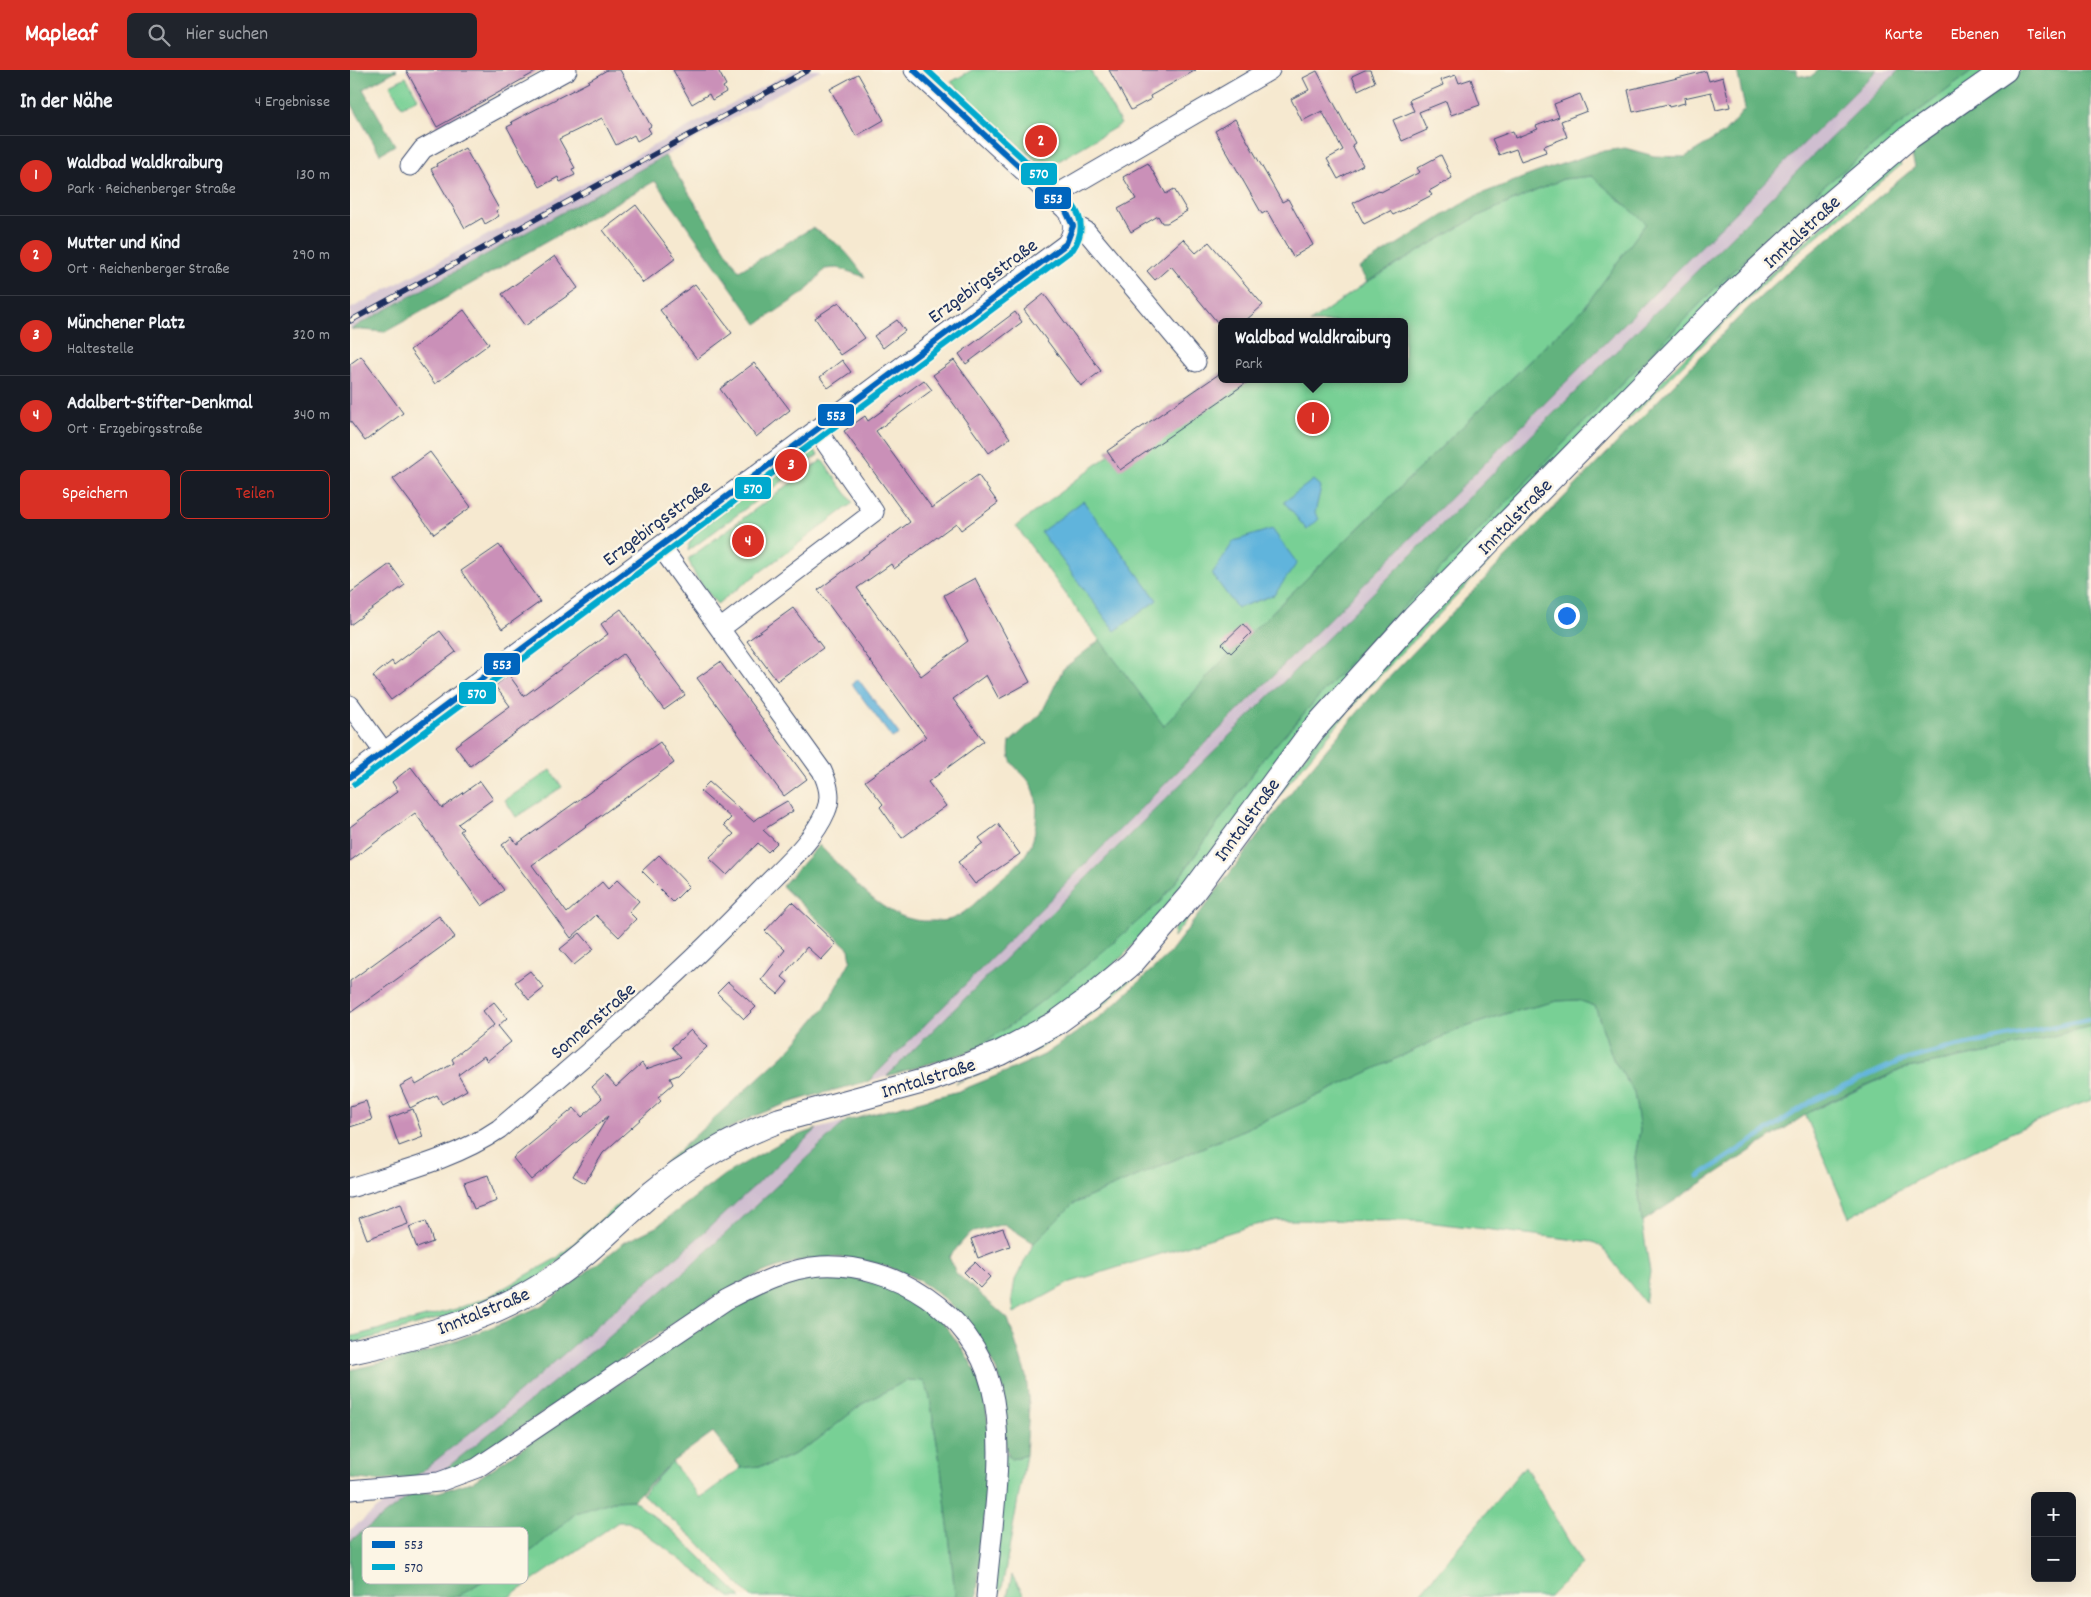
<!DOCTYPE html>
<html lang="de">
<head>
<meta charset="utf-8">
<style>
  :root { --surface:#171b24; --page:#20242c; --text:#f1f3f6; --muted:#9ea1a6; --line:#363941; --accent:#d93025 }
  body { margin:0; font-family:Dekko,sans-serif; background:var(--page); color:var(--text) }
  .controls { position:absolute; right:15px; bottom:15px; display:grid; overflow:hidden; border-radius:8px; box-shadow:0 5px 20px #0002 }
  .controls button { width:45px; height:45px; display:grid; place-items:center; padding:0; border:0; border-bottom:1px solid var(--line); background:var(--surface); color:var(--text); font:25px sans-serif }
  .you { position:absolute; left:1216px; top:545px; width:18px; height:18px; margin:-12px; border:4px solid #fff; border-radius:50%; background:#1a73e8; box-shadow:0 0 0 8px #1a73e833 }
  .badge { display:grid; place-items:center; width:32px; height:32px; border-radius:50%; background:var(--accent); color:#fff; font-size:16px; font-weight:700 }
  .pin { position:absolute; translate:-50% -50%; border:2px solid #fff; box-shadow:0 1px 5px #0006 }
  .popup { position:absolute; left:868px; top:248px; width:190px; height:65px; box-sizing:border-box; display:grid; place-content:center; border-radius:8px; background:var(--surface); filter:drop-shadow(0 1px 4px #0005); font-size:16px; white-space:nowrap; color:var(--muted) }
  .popup b { font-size:19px; color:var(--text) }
  .popup::after { content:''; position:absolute; left:50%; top:100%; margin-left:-10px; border:10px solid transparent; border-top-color:var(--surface) }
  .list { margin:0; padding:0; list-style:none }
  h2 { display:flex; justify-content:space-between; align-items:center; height:65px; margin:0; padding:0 20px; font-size:21px }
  h2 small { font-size:16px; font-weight:400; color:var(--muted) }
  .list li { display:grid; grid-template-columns:32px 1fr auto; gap:15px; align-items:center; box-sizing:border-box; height:80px; padding:0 20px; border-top:1px solid var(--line) }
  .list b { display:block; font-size:19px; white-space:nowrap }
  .list p { margin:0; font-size:16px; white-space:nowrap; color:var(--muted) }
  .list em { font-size:16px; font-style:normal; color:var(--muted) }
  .actions { display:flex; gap:10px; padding:15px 20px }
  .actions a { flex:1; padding:11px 0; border:1px solid var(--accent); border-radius:8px; text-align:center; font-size:18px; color:var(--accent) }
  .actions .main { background:var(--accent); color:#fff }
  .icon { flex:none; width:28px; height:28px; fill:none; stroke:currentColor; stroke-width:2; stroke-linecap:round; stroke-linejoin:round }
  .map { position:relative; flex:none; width:1741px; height:1527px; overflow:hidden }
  header { display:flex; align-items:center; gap:30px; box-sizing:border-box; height:70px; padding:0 25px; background:var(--accent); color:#fff }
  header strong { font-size:24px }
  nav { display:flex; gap:28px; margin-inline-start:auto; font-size:18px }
  .search { width:350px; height:45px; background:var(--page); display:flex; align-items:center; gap:12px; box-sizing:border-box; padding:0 18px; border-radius:8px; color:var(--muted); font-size:19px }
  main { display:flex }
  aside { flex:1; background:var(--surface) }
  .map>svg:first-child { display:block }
  .industrial { fill:#cfbed0 }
  .green { fill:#78d095; stroke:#4a807a }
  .forest { fill:#62b27e; stroke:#3e706e }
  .water { fill:#60b4dc; stroke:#3e729d }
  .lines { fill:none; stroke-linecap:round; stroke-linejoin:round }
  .stream { stroke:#60b4dc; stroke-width:5 }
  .building { fill:#ca90b8 }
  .minor-casing { stroke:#3c4b6f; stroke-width:21 }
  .major-casing { stroke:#3c4b6f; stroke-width:26 }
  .minor { stroke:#fff; stroke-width:19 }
  .major { stroke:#fff; stroke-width:24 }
  .rail-casing { stroke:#1b2f5e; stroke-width:5.5 }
  .rail { stroke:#fcf5e5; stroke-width:4; stroke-dasharray:11; stroke-linecap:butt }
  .bus-1-casing { stroke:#fcf5e5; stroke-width:10 }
  .bus-2-casing { stroke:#fcf5e5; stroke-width:10 }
  .bus-1 { stroke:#0065bd; stroke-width:6 }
  .bus-2 { stroke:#00a9ce; stroke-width:6 }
  .labels { text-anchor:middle; stroke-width:5; stroke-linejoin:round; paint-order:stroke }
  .street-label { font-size:20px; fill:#1b2f5e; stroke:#fcf5e5 }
  .key { fill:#fcf5e5; stroke:#b8babc; stroke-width:1 }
  .key-label { font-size:14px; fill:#1b2f5e }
  .line-badge { stroke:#fcf5e5; stroke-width:2 }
  .badge-label { font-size:14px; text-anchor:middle; font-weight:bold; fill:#fff }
</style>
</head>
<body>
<header>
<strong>Mapleaf</strong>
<div class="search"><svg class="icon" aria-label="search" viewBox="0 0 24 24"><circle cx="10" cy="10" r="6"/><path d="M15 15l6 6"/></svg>Hier suchen</div>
<nav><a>Karte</a><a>Ebenen</a><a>Teilen</a></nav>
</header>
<main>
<aside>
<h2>In der Nähe<small>4 Ergebnisse</small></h2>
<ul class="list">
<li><span class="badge">1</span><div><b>Waldbad Waldkraiburg</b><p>Park · Reichenberger Straße</p></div><em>130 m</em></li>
<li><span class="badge">2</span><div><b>Mutter und Kind</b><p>Ort · Reichenberger Straße</p></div><em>290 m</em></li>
<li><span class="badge">3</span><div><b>Münchener Platz</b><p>Haltestelle</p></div><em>320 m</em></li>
<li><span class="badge">4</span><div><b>Adalbert-Stifter-Denkmal</b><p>Ort · Erzgebirgsstraße</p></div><em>340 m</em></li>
</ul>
<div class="actions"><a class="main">Speichern</a><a>Teilen</a></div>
</aside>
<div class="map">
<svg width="1741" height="1527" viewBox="0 0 1741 1527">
  <rect width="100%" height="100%" fill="#fcf5e5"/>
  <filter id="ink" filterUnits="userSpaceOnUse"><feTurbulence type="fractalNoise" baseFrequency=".02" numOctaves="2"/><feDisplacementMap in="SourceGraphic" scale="10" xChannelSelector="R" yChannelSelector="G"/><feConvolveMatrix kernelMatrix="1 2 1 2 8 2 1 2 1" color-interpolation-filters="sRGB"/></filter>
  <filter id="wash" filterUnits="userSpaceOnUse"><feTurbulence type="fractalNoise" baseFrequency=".0096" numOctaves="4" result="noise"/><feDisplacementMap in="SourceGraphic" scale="20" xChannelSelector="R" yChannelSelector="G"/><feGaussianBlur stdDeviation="1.12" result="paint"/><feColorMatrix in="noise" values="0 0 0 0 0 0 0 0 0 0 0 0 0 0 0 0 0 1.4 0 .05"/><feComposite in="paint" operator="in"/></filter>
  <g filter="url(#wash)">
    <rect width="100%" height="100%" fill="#f6e9d0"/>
    <path class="industrial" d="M444 0H471L0 259V239Z
      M1527 0H1549L537 1006 519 1011Z
      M496 1051 343 1194 251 1274 89 1404 65 1407 152 1337 331 1183 467 1059Z
      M62 1424 0 1471V1460L45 1425Z"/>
    <path class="green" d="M622 0H740L771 54 695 99 601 12Z
      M1624 0H1639L1375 220 772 887 733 921 678 957 619 982 664 953 809 833 829 808 913 689 999 593 1372 211 1468 121 1535 66Z
      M56 7 68 28 52 37 40 15Z
      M1547 88 1551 95 1435 193 1390 237 1200 429 1019 617 942 709 823 868 824 859 939 706 1016 614 1387 234Z
      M1242 106 1297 153 1234 238 869 594 813 657 666 456 759 385 757 381 872 302V309H1054V252H960L1017 212 1128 146 1213 109Z
      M462 377 468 385 338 481 339 474 347 461Z
      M472 390 503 433 367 534 346 507 338 489Z
      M201 700 212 717 166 747 155 730Z
      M788 903 750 938 689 979 606 1013 653 991Z
      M1229 930 1245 936 1263 989 1284 1022 1290 1060 1285 1087 1292 1152 1300 1202 1295 1233 1251 1176 1243 1172 1068 1151 927 1150 897 1157 721 1212 664 1243 662 1228 665 1210 684 1173 723 1134 918 1049 1107 960 1158 943 1207 931Z
      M1741 956V1030C1656 1060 1578 1104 1499 1147L1455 1044 1553 999 1645 981Z
      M345 1078 304 1109 189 1208 126 1238 0 1274V1267L106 1239 138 1227 207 1188 301 1106Z
      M557 1310 573 1311C582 1324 581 1340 584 1355 594 1412 600 1469 605 1527H401L346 1470 292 1424 322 1392 350 1428 391 1398 418 1395 443 1385 467 1370 512 1334Z
      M655 1382 661 1389 676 1385 652 1518 648 1526 643 1527Z
      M1175 1396 1232 1494 1199 1527H1067Z
      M283 1430 326 1464 391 1527H380L287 1457 278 1452H268L159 1527H107L184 1479 226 1443 263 1431Z
      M662 1505 675 1527H657Z"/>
    <path class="forest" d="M0 0H47L13 19 45 75 30 84 0 31Z
      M1387 0H1446L1448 5 1460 7 1469 0H1527L519 1011C486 1020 453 1027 422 1039 379 1055 340 1081 301 1106L439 980 475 937 501 890 499 879 432 816 469 775C501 806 533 854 582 851 590 851 600 851 608 846 621 839 634 824 645 814 667 795 683 785 686 753 687 740 688 724 680 713 668 695 656 698 660 672L691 644 713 599 750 570 814 656 869 594 1234 238 1296 153 1242 106 1213 109 1128 146 1017 212 1009 198 1123 127 1188 102 1248 82 1275 78 1304 86 1335 87 1374 63 1395 39Z
      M1549 0H1624L1535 66 1468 121 1372 211 999 593 913 689 829 808 809 833 737 895 664 953 619 982 537 1006Z
      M1671 0H1741V956L1645 981 1552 999 1466 1038 1292 1152 1285 1087 1290 1060 1284 1022 1263 989 1245 936 1228 930 1207 931 1158 943 1107 960 918 1049 723 1134 684 1173 654 1154 620 1163 599 1187 606 1203 658 1249 676 1305 679 1336 676 1385 661 1389C649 1374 658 1337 652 1316 643 1285 621 1257 599 1234 580 1214 557 1203 531 1195 432 1164 349 1238 272 1289 220 1325 167 1360 115 1395L89 1404 251 1274 343 1194 496 1051 609 1021 658 1001 694 985 755 943 818 885 948 713 1025 622 1395 241 1441 199 1565 97 1560 79Z
      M315 86 389 201 462 158C490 173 497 182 515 207L488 198 475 199 455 222 407 254 305 111 35 262 1 259Z
      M467 1059 331 1183 152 1337 65 1407 27 1411 0 1408V1300L71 1284 155 1252 195 1234 275 1172 306 1157 374 1105 435 1070Z
      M486 1206C532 1211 576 1227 603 1266 614 1281 625 1297 631 1315 649 1373 631 1466 627 1527H605C600 1469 594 1412 584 1355 581 1340 582 1324 573 1311L557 1310 512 1334 467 1370 443 1385 418 1395 391 1398 363 1362 322 1392 283 1430 263 1431 226 1443 184 1479 107 1527H0V1471L62 1424 89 1422 124 1411 379 1239C417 1220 442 1208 486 1206Z"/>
    <path class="water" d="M963 410 971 417 965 443 969 449 957 460 934 432Z
      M733 431 807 530 765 561 691 462Z
      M922 459 947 493 924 525 887 538 862 504 884 471Z
      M508 609 549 664 542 668 502 614Z"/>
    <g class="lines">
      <path class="stream" d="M1349 1106 1462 1031 1548 992 1596 979 1741 949"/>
    </g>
    <g id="blocks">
      <path class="building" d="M56 0H189L87 57Z
        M257 0H270L301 56 298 58 301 63 287 71 284 65 266 75 252 48 209 69 225 98 222 99 225 105 210 112 208 107 190 117 157 57 163 54 161 52 239 12 238 11Z
        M323 0H368L376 15 373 17 376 22 362 30 359 24 342 34Z
        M759 0H846L800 26 801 29 781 40Z
        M1015 0H1020L1025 12 1008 20 1002 6Z
        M967 1 1005 73 1002 75 1013 95 988 109 977 89 993 80 972 41 952 51 941 29 959 20 953 8Z
        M1356 1 1359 11 1373 7 1380 37 1366 40 1361 22 1334 28 1335 33 1319 37 1318 34 1283 42 1278 20Z
        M508 4 534 50 506 66 480 19Z
        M1106 5 1109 13 1121 9 1130 35 1101 45 1096 31 1069 42 1077 60 1052 71 1043 50 1064 41 1059 30 1093 15 1091 10Z
        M1230 24 1237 41 1211 51 1217 67 1194 76 1196 82 1171 91 1166 79 1149 85 1142 69 1163 61 1165 68 1188 59 1186 56 1209 47 1204 34Z
        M885 49 932 132 938 129 963 175 943 187 917 141 912 144 865 61Z
        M115 78 149 139 146 141 149 146 135 154 132 148 115 158 81 99 87 96 86 94Z
        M1091 85 1102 108 1079 121 1082 125 1043 145 1040 141 1014 154 1003 133 1029 120 1031 122 1070 102 1067 98Z
        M798 93 816 124 824 119 837 141 817 153H812L808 146 781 162 768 139 786 129 773 107Z
        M286 135 326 188 293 213 253 160Z
        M833 169 846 183 859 172 913 235 894 252H867L821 196 805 210 797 201Z
        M205 186 228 218 175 256 152 224Z
        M345 214 382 263 347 289 310 240Z
        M694 224 751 301 731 316 674 240Z
        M489 232 515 268 490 285 465 248Z
        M114 240 139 274 85 314 60 280Z
        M665 242 672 252 616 294 609 284Z
        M547 250 555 261 533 278 524 266Z
        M11 286 53 343 15 371 0 351V294Z
        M492 290 501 302 478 318 470 307Z
        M604 290 660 368 639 383 583 305Z
        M404 293 440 340 406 367 370 319Z
        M872 302V309H902L770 400 757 381Z
        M574 310 582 320 526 361 582 438 628 405 648 433 611 460 606 453 544 499 541 494 507 518 571 606 618 571 594 525 625 508 680 612 649 629 636 605 603 629 634 671 578 712 596 736 552 768 530 737 533 734 515 711 576 667 468 520 560 452 494 361 515 346 518 351Z
        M80 382 121 437 84 464 43 409Z
        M149 475 190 532 152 559 111 501Z
        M40 494 55 515 0 555V523Z
        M443 538 473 578 427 611 397 571Z
        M271 539 335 625 314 640 273 584 120 696 105 676 160 636 145 616 159 605 174 626 258 564 251 554Z
        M893 554 901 563 881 583 872 574Z
        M90 561 106 582 41 630 23 606 42 591 44 595Z
        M370 592 457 709 434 726 347 608Z
        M310 672 324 693 182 795 217 843 252 812 258 819 267 810 289 831 279 842 286 849 269 867 246 845 221 868 152 775 162 767 167 774Z
        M61 697 92 738 130 711 143 729 108 754 113 759 110 761 154 820 132 836 65 743 0 791V757L48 721 42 712Z
        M359 712 403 751 437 731 443 741 413 760 427 773 418 782 408 773 377 805 359 788 384 764 374 755 381 748 350 721Z
        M648 754 670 784 625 814 608 792 633 773 629 768Z
        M309 785 339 816 323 832 292 801Z
        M442 832 486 874 471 890 457 877 432 907 438 912 428 924 411 910 435 880 415 861Z
        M89 846 105 867 0 943V911Z
        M230 863 244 879 224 895 210 879Z
        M180 901 194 918 179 930 165 912Z
        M378 912 406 937 394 949 367 923Z
        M144 932 157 948 148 956 161 972 137 991 134 986 108 1005 117 1020 92 1034 87 1025 60 1038 50 1016 63 1009 66 1015 104 993 102 989 144 955 133 941Z
        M341 960 357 977 328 1005 320 1008 323 1014 308 1027 311 1031 253 1083 235 1113 223 1106 258 1046 181 1110 163 1088 224 1038 232 1047 252 1028 242 1017 255 1005 266 1017 292 993 296 999 331 987 322 977Z
        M16 1031 22 1050 0 1057V1036Z
        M63 1039 73 1067 49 1076 39 1048Z
        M138 1105 147 1131 124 1139 114 1113Z
        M51 1133 58 1154 17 1169 9 1148Z
        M76 1151 83 1172 67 1178 59 1157Z
        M653 1158 660 1176 628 1188 621 1169Z
        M625 1192 640 1207 630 1218 614 1202Z"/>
    </g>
  </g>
  <g filter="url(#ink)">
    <use href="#blocks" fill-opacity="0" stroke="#3c4b6f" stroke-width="1"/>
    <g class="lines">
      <defs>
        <path id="minor" d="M60 96 73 79 217 0
          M702 127 920 0
          M723 154 736 161 846 292
          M370 559 524 442 466 359
          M0 635 34 682
          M0 707 716 174C725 162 725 150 715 139L564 0
          M0 1118C50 1102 105 1089 149 1059 238 983 328 908 409 822 432 798 463 772 476 741 482 727 478 714 472 701L311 477
          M0 1420 89 1412 127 1398 376 1230C405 1215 437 1198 471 1196 544 1192 623 1243 641 1316 657 1380 641 1461 636 1527"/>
        <path id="major" d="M0 1282C66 1268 138 1251 195 1213 235 1188 267 1153 302 1123 340 1092 384 1068 430 1050L581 1009 650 983 706 953 739 929 781 894 843 822 963 660 1064 548 1381 225 1456 155 1558 68 1655 0"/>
      </defs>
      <use href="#minor" class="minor-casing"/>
      <use href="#major" class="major-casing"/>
      <use href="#minor" class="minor"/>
      <use href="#major" class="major"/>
      <defs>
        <path id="rail" d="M0 251 458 0"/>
      </defs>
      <use href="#rail" class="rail-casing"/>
      <use href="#rail" class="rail"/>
      <defs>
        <path id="bus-1" d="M0 707 716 174 723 156 715 139 564 0"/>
        <path id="bus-2" d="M5 714 723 179C733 164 734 149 722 134L577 0"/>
      </defs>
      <use href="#bus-1" class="bus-1-casing"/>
      <use href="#bus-2" class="bus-2-casing"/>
      <use href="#bus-1" class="bus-1"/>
      <use href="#bus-2" class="bus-2"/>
    </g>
  </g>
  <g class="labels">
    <g class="street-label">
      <text transform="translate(1451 161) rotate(-43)" y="7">Inntalstraße</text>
      <text transform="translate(632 210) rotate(-36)" y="7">Erzgebirgsstraße</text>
      <text transform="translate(1164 446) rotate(-46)" y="7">Inntalstraße</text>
      <text transform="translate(306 452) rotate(-37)" y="7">Erzgebirgsstraße</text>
      <text transform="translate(896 749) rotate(-54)" y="7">Inntalstraße</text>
      <text transform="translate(242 950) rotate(-41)" y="7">Sonnenstraße</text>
      <text transform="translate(578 1007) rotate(-17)" y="7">Inntalstraße</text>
      <text transform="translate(133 1240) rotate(-22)" y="7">Inntalstraße</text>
    </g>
  </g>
  <rect x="12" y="1457" width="166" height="57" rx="8" class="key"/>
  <rect x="22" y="1471" width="23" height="7" fill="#0065bd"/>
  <rect x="22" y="1494" width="23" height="6" fill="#00a9ce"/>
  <g class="key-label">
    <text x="54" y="1479">553</text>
    <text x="54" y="1502">570</text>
  </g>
  <g class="line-badge">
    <rect x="670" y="92" width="38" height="24" rx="5" fill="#00a9ce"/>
    <rect x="684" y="116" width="38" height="24" rx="5" fill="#0065bd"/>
    <rect x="467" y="333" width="38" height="24" rx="5" fill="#0065bd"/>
    <rect x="384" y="406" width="38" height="24" rx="5" fill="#00a9ce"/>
    <rect x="133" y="582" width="38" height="24" rx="5" fill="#0065bd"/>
    <rect x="108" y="611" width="39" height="24" rx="5" fill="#00a9ce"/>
  </g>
  <g class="badge-label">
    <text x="689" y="108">570</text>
    <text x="703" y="133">553</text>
    <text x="486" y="350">553</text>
    <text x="403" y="423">570</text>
    <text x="152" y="599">553</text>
    <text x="127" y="628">570</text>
  </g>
</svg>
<div class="controls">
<button>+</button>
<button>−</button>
</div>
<div class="you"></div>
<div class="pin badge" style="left:963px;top:348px">1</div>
<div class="popup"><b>Waldbad Waldkraiburg</b>Park</div>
<div class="pin badge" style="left:691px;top:71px">2</div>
<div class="pin badge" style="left:441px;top:395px">3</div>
<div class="pin badge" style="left:398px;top:471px">4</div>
</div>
</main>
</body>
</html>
